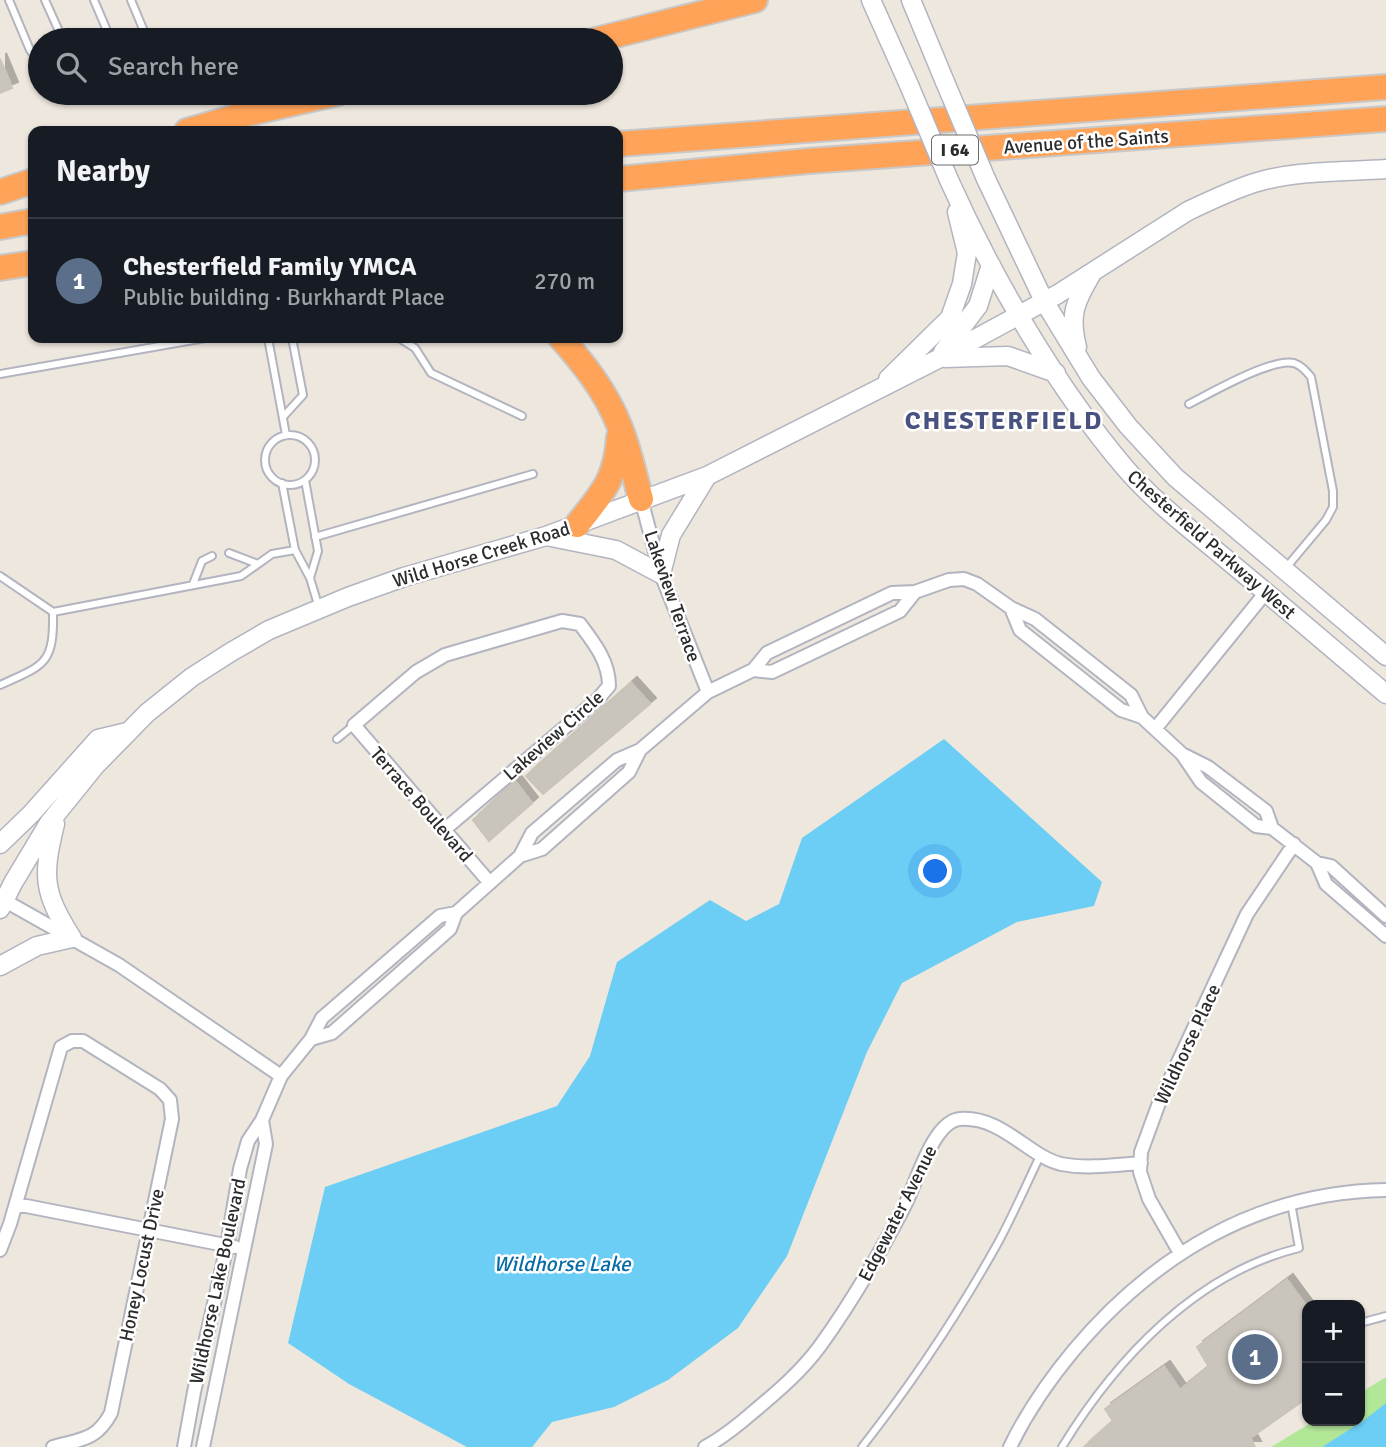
<!DOCTYPE html>
<html lang="en">
<head>
<meta charset="utf-8">
<style>
  :root { --surface:#171b24; --page:#20242c; --text:#f1f3f6; --muted:#9ea1a6; --line:#363941; --accent:#1a73e8 }
  body { margin:0; font-family:Signika,sans-serif; background:var(--page); color:var(--text) }
  .controls { position:absolute; right:21px; bottom:21px; display:grid; overflow:hidden; border-radius:14px; box-shadow:0 2px 5px #0004 }
  .controls button { width:63px; height:63px; display:grid; place-items:center; padding:0; border:0; border-bottom:2px solid var(--line); background:var(--surface); color:var(--text); font:35px sans-serif }
  .you { position:absolute; left:936px; top:872px; width:24px; height:24px; margin:-18px; border:5px solid #fff; border-radius:50%; background:#1a73e8; box-shadow:0 0 0 10px #1a73e833 }
  .badge { display:grid; place-items:center; width:46px; height:46px; border-radius:50%; background:var(--accent); color:#fff; font-size:23px; font-weight:700 }
  .pin { position:absolute; translate:-50% -50%; border:4px solid #fff; box-shadow:0 2px 7px #0006 }
  .list { margin:0; padding:0; list-style:none }
  h2 { display:flex; justify-content:space-between; align-items:center; height:91px; margin:0; padding:0 28px; font-size:30px }
  h2 small { font-size:23px; font-weight:400; color:var(--muted) }
  .list li { display:grid; grid-template-columns:46px 1fr auto; gap:21px; align-items:center; box-sizing:border-box; height:126px; padding:0 28px; border-top:2px solid var(--line) }
  .list b { display:block; font-size:26px; white-space:nowrap }
  .list p { margin:0; font-size:23px; white-space:nowrap; color:var(--muted) }
  .list em { font-size:23px; font-style:normal; color:var(--muted) }
  .icon { flex:none; width:38px; height:38px; fill:none; stroke:currentColor; stroke-width:2; stroke-linecap:round; stroke-linejoin:round }
  .map { position:relative; flex:none; width:1386px; height:1447px; overflow:hidden }
  .search { position:absolute; background:var(--surface); box-shadow:0 2px 5px #0004; left:28px; top:28px; width:595px; height:77px; display:flex; align-items:center; gap:18px; box-sizing:border-box; padding:0 24px; border-radius:38px; color:var(--muted); font-size:26px }
  .panel { position:absolute; background:var(--surface); box-shadow:0 2px 5px #0004; left:28px; top:126px; width:595px; height:217px; border-radius:14px }
  .map>svg:first-child { display:block }
  .green { fill:#b2e798 }
  .water { fill:#6ccef4 }
  .building { fill:#c9c5bc; stroke:#cac3b7; stroke-width:2; filter:url(#shadow) }
  .lines { fill:none; stroke-linecap:round; stroke-linejoin:round }
  .lane-casing { stroke:#b2b4c0; stroke-width:10 }
  .street-casing { stroke:#b2b4c0; stroke-width:16 }
  .secondary-casing { stroke:#b2b4c0; stroke-width:21 }
  .highway-casing { stroke:#c8c8c8; stroke-width:28 }
  .lane { stroke:#fff; stroke-width:6 }
  .street { stroke:#fff; stroke-width:12 }
  .secondary { stroke:#fff; stroke-width:18 }
  .highway { stroke:#ffa358; stroke-width:24 }
  .secondary-bridge-casing { stroke:#b2b4c0; stroke-width:21; stroke-linecap:butt }
  .secondary-bridge { stroke:#fff; stroke-width:18 }
  .labels { text-anchor:middle; stroke-width:5; stroke-linejoin:round; paint-order:stroke }
  .shield { fill:#fff; stroke:#6b6b6b; stroke-width:2 }
  .shield-label { font-size:18px; font-weight:bold; fill:#2c2c2c }
  .street-label { font-size:19px; fill:#2c2c2c; stroke:#fff }
  .water-label { font-size:21px; font-style:italic; fill:#076ca5; stroke:#fff }
  .district-label { font-size:26px; font-weight:bold; letter-spacing:2px; fill:#49527f; stroke:#fff }
</style>
</head>
<body>
<div class="map">
<svg width="1386" height="1447" viewBox="0 0 1386 1447">
  <defs>
    <filter id="shadow"><feDropShadow dx="6" dy="-6" stdDeviation="0" flood-color="#0004"/></filter>
  </defs>
  <rect width="100%" height="100%" fill="#eee7de"/>
  <path class="green" d="M1386 1377V1447H1271L1314 1421H1360V1393Z"/>
  <path class="water" d="M944 739 1102 882 1094 906 1017 922 902 983 867 1052 787 1256 738 1328 668 1380 614 1407 552 1422 532 1447H467L349 1384 288 1343 325 1187 557 1106 590 1056 617 962 710 900 746 921 779 904 802 838Z
    M1386 1403V1447H1322L1363 1421Z"/>
  <path class="building" d="M0 59 12 88 0 93Z
    M631 683 650 704 543 794 526 776Z
    M515 781 532 803 489 841 473 820Z
    M1287 1280 1307 1307V1398L1250 1438 1255 1447H1084L1113 1421 1105 1409 1164 1367 1180 1390 1209 1367 1197 1347Z"/>
  <g class="lines">
    <defs>
      <path id="lane" d="M9 0 30 50 40 63
        M45 0 63 40
        M94 0 111 40
        M131 0 146 36 144 40
        M268 338 286 435
        M399 338 415 348 431 373 522 416
        M0 374 205 338
        M1189 404C1211 393 1271 358 1294 363 1302 366 1306 371 1311 377L1333 491V507L1326 520 1285 569
        M283 417 303 395 292 338
        M265 460a25 25 0 1 1 50 0a25 25 0 1 1-50 0Z
        M305 480 318 551 310 578
        M282 483 295 550 310 578 319 608
        M315 537 533 474
        M229 553 258 564
        M0 576 53 612C54 664 45 665 0 685
        M193 584 202 561 212 556
        M53 612 241 576 272 554 295 550
        M337 739 354 725
        M1360 1323 1386 1316
        M862 1447C913 1382 959 1313 999 1241 1014 1213 1027 1183 1041 1154
        M1062 1447C1116 1359 1196 1273 1299 1248L1291 1203"/>
      <path id="street" d="M641 499 661 574 708 692
        M915 592 900 611 772 672 753 670 767 653 892 593 915 592 949 580 964 579 977 584 1011 608
        M1142 717 1121 710 1020 630 1011 608 1035 619 1131 695 1142 717 1182 754
        M1155 729 1266 592
        M640 750 629 772 542 849 520 856 532 833 617 760 640 750 708 692 753 670
        M1272 828 1266 811 1208 767 1182 754 1201 782 1256 826 1272 828 1317 863
        M444 830 597 700 609 686C609 662 595 644 580 624L562 621 445 655 416 672 354 725 490 883
        M0 898 119 965 281 1076
        M456 913 440 916 322 1018 311 1039 332 1033 450 929 456 913 520 856
        M1386 916 1331 866 1317 863 1326 884 1386 936
        M262 1120 281 1076 311 1039
        M16 1204 235 1247
        M0 1250 10 1224 61 1047 72 1041H83L160 1089 170 1100 172 1119 111 1413C96 1441 81 1439 53 1447
        M1180 1253 1149 1199 1140 1172 1141 1152 1159 1103 1247 914 1294 844
        M184 1447 194 1392 227 1246 240 1169 248 1141 262 1120 266 1144 203 1447
        M705 1447C722 1438 737 1426 752 1413 776 1393 801 1372 820 1346 852 1302 880 1253 905 1205 916 1184 933 1121 960 1119 1002 1116 1028 1156 1061 1164 1087 1169 1115 1165 1141 1163
        M1010 1447C1027 1412 1049 1380 1074 1350 1155 1254 1259 1192 1386 1190"/>
      <path id="secondary" d="M871 0 909 85
        M911 0 945 82
        M986 179 1044 301 1091 378 1128 426 1175 477 1386 656
        M949 180C993 278 1056 387 1126 469 1155 503 1198 535 1232 564 1284 607 1335 651 1386 694
        M1077 347C1069 315 1075 302 1091 275
        M943 352 978 306 991 265
        M945 358 1008 356 1056 373
        M888 379 950 318 962 284 967 253 957 212
        M546 536 616 550 661 574 671 535 707 476
        M0 844 31 814 98 739 127 732
        M0 909 13 883 49 823 95 766 147 713 192 677 231 652 269 630 348 597 404 577 546 536 707 476 938 359 1058 294 1188 211C1209 201 1232 190 1254 183 1294 170 1344 172 1386 169
        M0 966 37 946 72 938C43 892 42 877 55 824"/>
      <path id="highway" d="M596 40 755 0
        M187 131 242 115 338 93
        M618 144 1386 87
        M618 179 808 161 1386 119
        M0 192 33 181
        M0 227 33 221
        M0 268 33 263
        M561 338C584 364 606 392 619 425 629 448 634 475 641 499
        M577 525C602 493 616 480 619 437"/>
    </defs>
    <use href="#lane" class="lane-casing"/>
    <use href="#street" class="street-casing"/>
    <use href="#secondary" class="secondary-casing"/>
    <use href="#highway" class="highway-casing"/>
    <use href="#lane" class="lane"/>
    <use href="#street" class="street"/>
    <use href="#secondary" class="secondary"/>
    <use href="#highway" class="highway"/>
    <defs>
      <path id="secondary-bridge" d="M945 82 986 179
        M909 85 949 180"/>
    </defs>
    <use href="#secondary-bridge" class="secondary-bridge-casing"/>
    <use href="#secondary-bridge" class="secondary-bridge"/>
  </g>
  <g class="labels">
    <rect class="shield" x="932" y="135.5" width="46" height="29" rx="5"/>
    <g class="shield-label">
      <text x="955" y="156">I 64</text>
    </g>
    <g class="street-label">
      <text transform="translate(1086 141) rotate(-4)" y="7">Avenue of the Saints</text>
      <text transform="translate(1212 544) rotate(41)" y="7">Chesterfield Parkway West</text>
      <text transform="translate(481 554) rotate(-17)" y="7">Wild Horse Creek Road</text>
      <text transform="translate(673 596) rotate(71)" y="7">Lakeview Terrace</text>
      <text transform="translate(553 735) rotate(-41)" y="7">Lakeview Circle</text>
      <text transform="translate(422 804) rotate(49)" y="7">Terrace Boulevard</text>
      <text transform="translate(1187 1044) rotate(-65)" y="7">Wildhorse Place</text>
      <text transform="translate(897 1213) rotate(-63)" y="7">Edgewater Avenue</text>
      <text transform="translate(141 1265) rotate(-78)" y="7">Honey Locust Drive</text>
      <text transform="translate(217 1281) rotate(-78)" y="7">Wildhorse Lake Boulevard</text>
    </g>
    <g class="water-label">
      <text x="562" y="1271">Wildhorse Lake</text>
    </g>
    <g class="district-label">
      <text x="1004" y="429">CHESTERFIELD</text>
    </g>
  </g>
</svg>
<div class="controls">
<button>+</button>
<button>−</button>
</div>
<div class="you"></div>
<div class="pin badge" style="left:1255px;top:1357px;background:#5c6f8a">1</div>
<div class="search"><svg class="icon" aria-label="search" viewBox="0 0 24 24"><circle cx="10" cy="10" r="6"/><path d="M15 15l6 6"/></svg>Search here</div>
<section class="panel">
<h2>Nearby<small></small></h2>
<ul class="list">
<li><span class="badge" style="background:#5c6f8a">1</span><div><b>Chesterfield Family YMCA</b><p>Public building · Burkhardt Place</p></div><em>270 m</em></li>
</ul>
</section>
</div>
</body>
</html>
